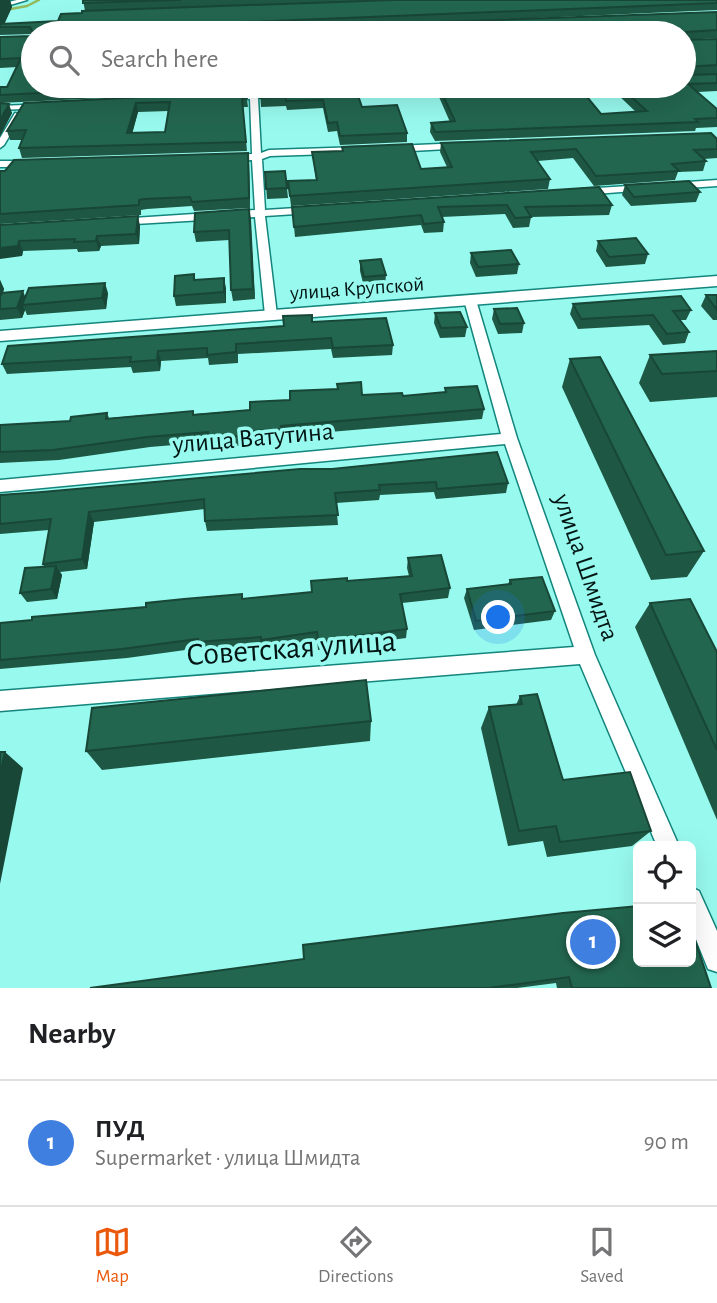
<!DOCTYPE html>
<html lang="en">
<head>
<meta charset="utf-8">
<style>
  :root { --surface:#fff; --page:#f2f2f2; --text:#202124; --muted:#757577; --line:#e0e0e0; --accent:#ea580c }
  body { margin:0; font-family:"Alegreya Sans",sans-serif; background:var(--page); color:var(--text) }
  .controls { position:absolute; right:21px; bottom:21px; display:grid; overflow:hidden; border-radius:10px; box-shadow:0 7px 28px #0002 }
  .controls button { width:63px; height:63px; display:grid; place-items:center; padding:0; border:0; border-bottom:2px solid var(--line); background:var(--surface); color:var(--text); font:35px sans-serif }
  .you { position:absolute; left:499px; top:618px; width:24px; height:24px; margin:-18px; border:5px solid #fff; border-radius:50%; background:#1a73e8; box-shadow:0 0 0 10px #1a73e833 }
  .badge { display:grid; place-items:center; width:46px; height:46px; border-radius:50%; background:var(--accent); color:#fff; font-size:23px; font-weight:700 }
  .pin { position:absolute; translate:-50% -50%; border:4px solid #fff; box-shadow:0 2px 7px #0006 }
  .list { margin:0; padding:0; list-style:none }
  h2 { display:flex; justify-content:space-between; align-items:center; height:91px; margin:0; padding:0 28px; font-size:30px }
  h2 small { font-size:23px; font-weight:400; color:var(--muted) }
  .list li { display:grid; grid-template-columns:46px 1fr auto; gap:21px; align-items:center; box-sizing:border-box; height:126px; padding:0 28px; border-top:2px solid var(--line) }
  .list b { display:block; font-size:26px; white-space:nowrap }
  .list p { margin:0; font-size:23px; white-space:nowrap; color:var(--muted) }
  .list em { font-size:23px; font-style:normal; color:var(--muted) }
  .icon { flex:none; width:38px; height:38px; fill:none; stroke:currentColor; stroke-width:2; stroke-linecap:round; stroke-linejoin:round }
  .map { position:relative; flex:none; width:717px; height:988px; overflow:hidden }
  .search { position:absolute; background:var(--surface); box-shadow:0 7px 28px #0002; left:21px; right:21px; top:21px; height:77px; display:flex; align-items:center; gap:18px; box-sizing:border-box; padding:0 24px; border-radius:38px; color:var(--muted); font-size:26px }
  .sheet { height:217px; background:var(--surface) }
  nav { display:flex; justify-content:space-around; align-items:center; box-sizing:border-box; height:98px; border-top:2px solid var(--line); background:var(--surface); font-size:19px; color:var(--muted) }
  nav a { display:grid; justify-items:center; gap:4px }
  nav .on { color:var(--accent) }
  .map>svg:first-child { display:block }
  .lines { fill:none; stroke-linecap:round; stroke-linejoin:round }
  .stream { stroke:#93b759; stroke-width:2.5 }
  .street-casing { stroke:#13857c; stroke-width:3 }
  .secondary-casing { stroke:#13857c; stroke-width:3 }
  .street { fill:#fff; fill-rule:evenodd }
  .secondary { fill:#fff; fill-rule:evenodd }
  .wall { fill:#1e5844; fill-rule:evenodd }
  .shaded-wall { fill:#184737 }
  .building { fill:#23664f; stroke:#184737; stroke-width:2; fill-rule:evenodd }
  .labels { text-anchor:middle; stroke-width:7; stroke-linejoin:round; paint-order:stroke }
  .far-street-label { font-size:21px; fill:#021513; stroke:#98faef }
  .street-label { font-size:26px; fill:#021513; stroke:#98faef }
  .near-street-label { font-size:32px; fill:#021513; stroke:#98faef }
</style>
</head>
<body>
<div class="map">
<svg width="717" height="988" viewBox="0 0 717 988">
  <rect width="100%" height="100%" fill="#98faef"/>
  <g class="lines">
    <path class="stream" d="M0 11 27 6 39 0"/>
    <defs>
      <path id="street" d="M17 0H27L0 8V4Z
        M349 29 347 32 266 33 269 31Z
        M253 86 257 88V93H281L285 95 258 98 261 153 269 150 361 147 366 150 361 153 270 156 262 159 265 210 312 207 317 210 312 213 265 216 277 315 271 319 265 315 255 217 118 225 113 222 118 219 255 210 252 160 230 161 225 158 230 155 252 154 250 99H226L222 97 249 94V88Z
        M415 86H463L459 88 335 94 331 92 335 90Z
        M46 104 47 106 43 108 0 110V106Z
        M15 113 22 115 4 145 0 148V138Z
        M462 143 466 146 465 148 394 152 389 149 394 146Z
        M0 161H33L38 164 33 167H0Z
        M717 180V186L673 189 668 186 673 183Z
        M644 185 649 188 647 190 582 195 577 192 582 189Z
        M470 296 476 300 517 438 595 655 679 846H657L580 664 0 711V691L574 647 505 444 0 492V480L501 434 464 300Z
        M691 887 699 891 717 931V972L708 969 691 927Z"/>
      <path id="secondary" d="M717 276V286L0 341V331Z"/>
    </defs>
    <use href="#street" class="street-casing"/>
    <use href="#secondary" class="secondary-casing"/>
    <use href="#street" class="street"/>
    <use href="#secondary" class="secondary"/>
  </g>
  <path class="wall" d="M0 0H10L12 7 4 24 58 21 82 13 85 11 83 0H717V10L467 21 717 12V38L685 40 717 39V74L687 75 717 74V91L697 92 717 109V127L696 128 695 131 435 141 430 132 431 123 450 122 439 97 415 98 412 93 413 86H684V33H326V27L289 28V33L273 29 198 32V33H33V86H250L246 91 0 103 12 113 0 136V87H7L17 67 0 68V37L31 36 32 34 0 35ZM616 93 636 112 601 114 585 95Z
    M256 86H352L353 87 260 90Z
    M355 87 362 107 407 133V142L340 145 337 131 328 132 323 108 287 110 286 106 261 107 260 92Z
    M246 92 248 107H243L247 151 22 158 19 148 22 140H10L7 131 24 103ZM168 111 165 132 132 133 138 112Z
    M717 139V158L704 159 706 161 703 171 678 172 675 180 594 186 573 158 538 161 550 179 548 189 291 206 288 181 316 180 312 152 342 151V147L421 169 447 167 440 152 441 143Z
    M249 163 250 208 194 211 192 206 147 209 141 210V215L0 224V171Z
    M265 172 287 188 288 198 267 199Z
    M625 185 700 192 696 202 631 206 622 195Z
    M599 187 612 205 609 215 531 217 529 227 513 228 505 214 442 217 444 222 443 232 424 233 421 225 295 237 292 207Z
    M249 209 255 299 233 301 231 290 229 240 196 242 194 232Z
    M0 225 140 226 139 244 101 246 99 251 78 252 77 249 23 251 22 256Z
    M598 241 648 254 645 264 606 267 596 251Z
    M471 253 519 264 517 274 476 277 470 263Z
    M360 261 386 275 385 285 364 287 360 271Z
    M194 274 195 280 226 288V303L176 306 174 296Z
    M0 280 4 289 3 293 25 297 108 293 106 309 27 315 25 310 22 318 0 320Z
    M706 295H717V320H713L701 306Z
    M573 304 691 310 686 320H680L689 332 685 343 663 345 649 325 578 329 570 314Z
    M494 309 524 323 522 333 498 334 492 319Z
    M435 313 467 327 465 337 440 338 434 323Z
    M312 322 393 345 392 355 333 358 331 349 238 354V363L209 365 208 358 161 361 160 371 133 373 131 367 7 374 2 364Z
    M717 351V397L650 402 639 383 650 355Z
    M570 359 704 551 687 577 651 580 562 387Z
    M445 388 484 409 482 419 283 436V439L240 442V446L211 447 210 442 150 447 59 460 0 463V425L70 421 107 413 109 418 193 411 194 414 250 410 362 395 403 396 445 392Z
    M300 469 508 483 506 493 436 499 434 492 380 495 379 500 336 503 338 525 207 531 205 521V509L94 522 87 569 60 572 62 575 57 599 27 602 20 593 44 567 43 564 49 530 0 534V495L42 492Z
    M408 558 450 588 448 598 402 603 407 629 406 638 318 650 317 640 263 649 262 646 201 651 200 648 127 658 0 669V623L312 592 347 581 409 576 407 568Z
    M510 580 555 611 551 620 474 630 464 598 467 589 508 584Z
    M650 603 717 652V820L635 627Z
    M520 696 563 780 651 831 632 846 547 857 543 841 508 846 481 728 489 707 516 705Z
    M371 721 370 741 102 770 86 751Z
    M303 945 711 988H557L556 983 517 988H90L304 959Z"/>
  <path class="shaded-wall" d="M0 0H10L12 7 3 27 0 25Z
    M136 103 138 112 130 142 127 133Z
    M9 104 12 113 0 136V120Z
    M248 153 249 163 250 208 249 198Z
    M249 209 251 219 255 299 253 289Z
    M138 216 140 226 139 244 136 234Z
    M97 236 101 246 99 251 96 241Z
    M19 241 23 251 22 256 0 259V248Z
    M224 278 226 288V303L224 292Z
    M0 280 4 289 0 300Z
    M105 283 108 293 106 309 102 298Z
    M23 291 27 301 22 305 25 310 22 318 17 308Z
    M158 351 161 361 160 371 157 360Z
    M89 512 94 522 87 569 82 559Z
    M56 566 62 575 57 599 51 589Z
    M5 752 23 768 0 884V775Z"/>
  <path class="building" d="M83 0H181L83 3Z
    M394 0H717V3L197 24 195 33H33V86H186L0 95V87H7L21 58 0 59V37L31 36 33 33 30 27H0V24L58 21 61 14 82 13V11Z
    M717 12V30L686 32 685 40 717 39V65L685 67 687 75 717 74V83L688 84 717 109V118L695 119 698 122 435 132 431 123 455 121 440 89 415 90 414 86H592H578L601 114 647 111 619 86H684V33H328L326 26Z
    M289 27 286 33H270L274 28Z
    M355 87 362 107 397 105 407 133 340 136 337 122 328 123 323 100 286 101V97L260 98V92Z
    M246 92 247 98 242 99 246 142 19 148 26 130 7 131 24 103ZM170 102 165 132 127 133 136 103Z
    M0 103 9 104 0 120Z
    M711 133 717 139V149L694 150 706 161 672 164 679 171 596 176 576 149 531 152 550 179 290 196 288 181 317 180 312 152 343 151 342 147 412 144 421 169 452 167 441 143Z
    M248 153 249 198 192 202 190 197 144 199 139 200V205L0 214V171H5L14 160Z
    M285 171 287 188 266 189 265 172Z
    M689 181 700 192 634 197 625 185Z
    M599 187 612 205 525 207 531 217 515 218 507 205 438 207 444 222 424 224 421 215 294 227 292 207Z
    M249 209 253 289 231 290 229 230 194 232 195 213Z
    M138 216 136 234 97 236 96 241 74 242 75 239 19 241 18 246 0 248V225Z
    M636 238 648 254 609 257 598 241Z
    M511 250 519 264 478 267 471 253Z
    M381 259 386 275 364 277 360 261Z
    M194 274V280L224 278V292L174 296 175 276Z
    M105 283 102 298 22 305 29 288Z
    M23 291 17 308 0 309V297L2 293Z
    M706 295H717V310Z
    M681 296 691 310 673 311 689 332 667 334 653 315 581 319 573 304Z
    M517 308 524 323 500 324 494 309Z
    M460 312 467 327 441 328 435 313Z
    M312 315V322L386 318 393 345 333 348 331 338 236 344V352L207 355V348L158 351 157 360 130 362 131 357 2 364 8 346 284 326 283 316Z
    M717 351V371L662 374 650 355Z
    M600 357 704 551 666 555 570 359Z
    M361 382 362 395 402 393 403 396 446 392 445 388 477 386 484 409 281 426 282 429 238 432V436L208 437V432L147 437 53 450 0 452V425L70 421 71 417 107 413 106 419 193 411V415L250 410V402L290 400V391L338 389 337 384Z
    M497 452 508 483 437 489 436 482 379 485 380 490 335 493 338 515 205 521 204 499 89 512 82 559 43 564 51 519 0 524V495L42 492 300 469H332Z
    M441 555 450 588 400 594 407 629 318 641 317 632 261 640V637L198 642V639L122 649 0 660V623L32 620V617L146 607V603L184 599 242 594V599L312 592 311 581 347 578V581L412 576 408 558Z
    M56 566 51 589 20 593 25 568Z
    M542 577 555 611 476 621 467 589 511 584 510 580Z
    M690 599 717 652V750L650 603Z
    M366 680 371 721 86 751 92 708Z
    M537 694 563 780 630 772 651 831 560 842 556 826 519 831 489 707 522 704 520 696Z
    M0 752H5L0 775Z
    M638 906V962H691V928L711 988H572L569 977 489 988H90L304 959 303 945 563 913Z"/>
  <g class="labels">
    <g class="far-street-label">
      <text transform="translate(357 288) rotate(-4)" y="7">улица Крупской</text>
    </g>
    <g class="street-label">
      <text transform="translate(253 437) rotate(-5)" y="9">улица Ватутина</text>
      <text transform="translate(587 567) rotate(71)" y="9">улица Шмидта</text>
    </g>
    <g class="near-street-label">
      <text transform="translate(291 647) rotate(-4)" y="11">Советская улица</text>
    </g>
  </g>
</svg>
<div class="controls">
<button><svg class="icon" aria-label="locate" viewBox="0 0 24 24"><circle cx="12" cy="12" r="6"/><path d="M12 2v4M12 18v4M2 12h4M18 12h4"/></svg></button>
<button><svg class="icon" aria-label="layers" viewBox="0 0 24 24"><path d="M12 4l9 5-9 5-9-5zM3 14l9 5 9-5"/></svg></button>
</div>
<div class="you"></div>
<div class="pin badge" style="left:593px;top:942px;background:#3f7fe0">1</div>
<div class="search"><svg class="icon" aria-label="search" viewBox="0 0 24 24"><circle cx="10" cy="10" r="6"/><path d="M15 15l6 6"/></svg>Search here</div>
</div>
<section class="sheet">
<h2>Nearby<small></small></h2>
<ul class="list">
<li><span class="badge" style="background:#3f7fe0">1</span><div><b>ПУД</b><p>Supermarket · улица Шмидта</p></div><em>90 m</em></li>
</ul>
</section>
<nav>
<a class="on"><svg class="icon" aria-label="map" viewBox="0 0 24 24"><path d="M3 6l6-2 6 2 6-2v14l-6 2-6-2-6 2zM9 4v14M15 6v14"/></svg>Map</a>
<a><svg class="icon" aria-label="directions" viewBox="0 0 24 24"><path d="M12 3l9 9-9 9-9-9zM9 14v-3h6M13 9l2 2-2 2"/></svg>Directions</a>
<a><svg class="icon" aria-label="saved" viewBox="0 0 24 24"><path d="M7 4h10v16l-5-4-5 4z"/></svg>Saved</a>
</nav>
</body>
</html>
